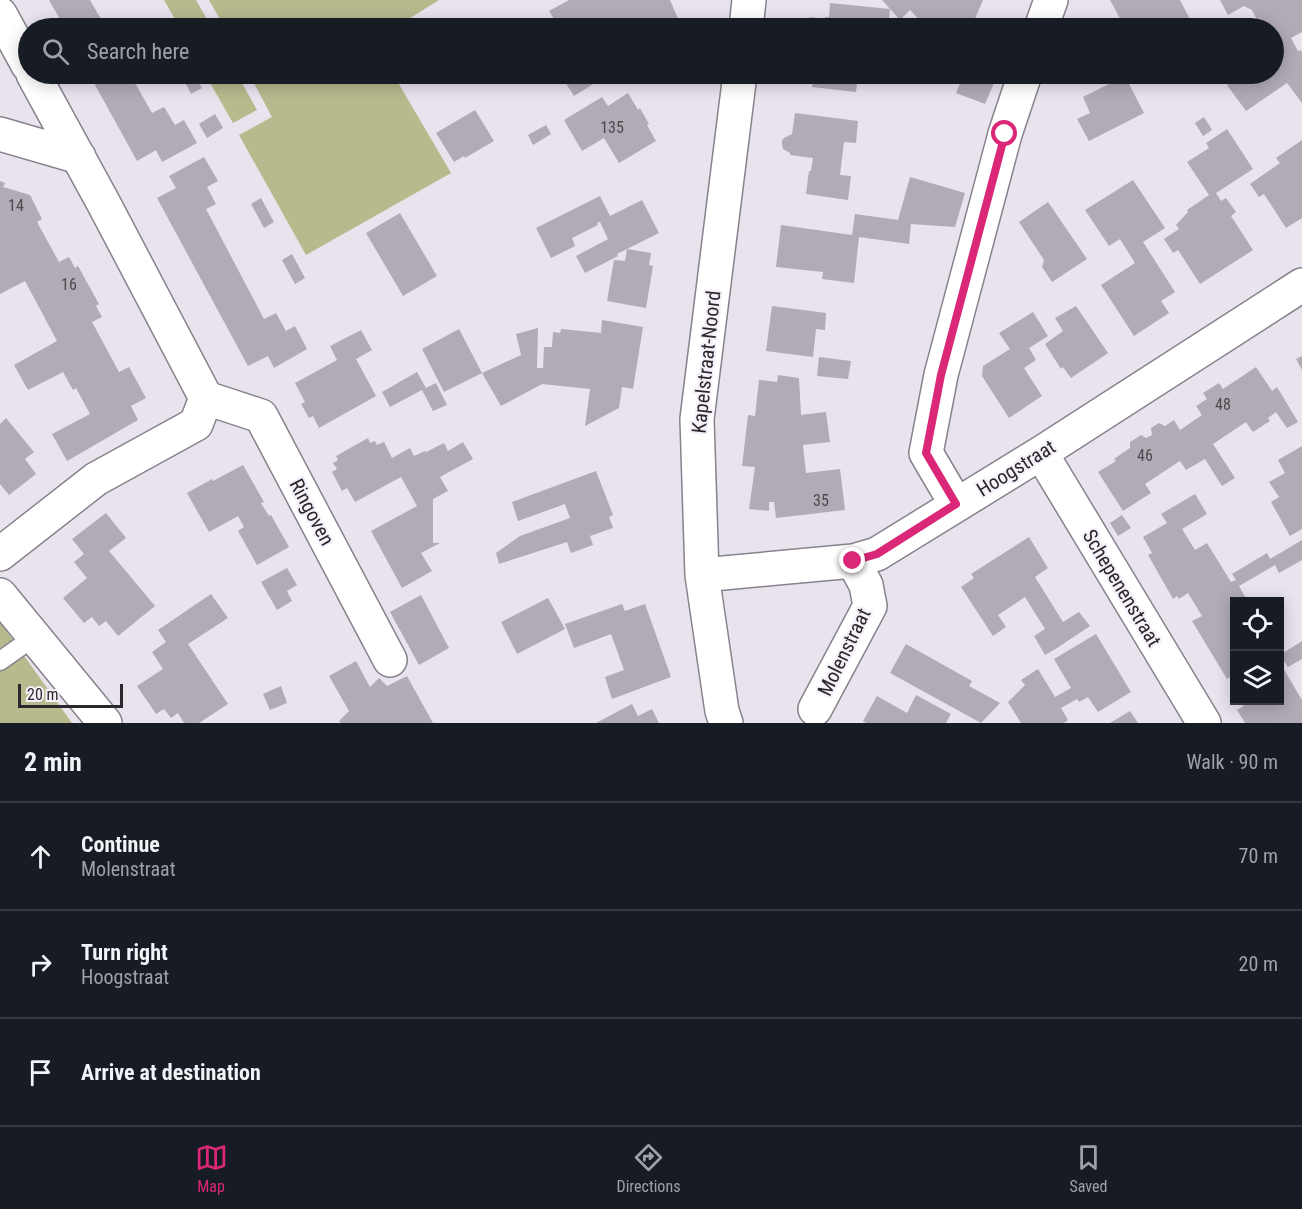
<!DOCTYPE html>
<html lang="en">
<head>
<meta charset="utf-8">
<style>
  :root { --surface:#171b24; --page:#20242c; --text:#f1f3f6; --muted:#9ea1a6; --line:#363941; --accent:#db2777 }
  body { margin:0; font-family:"Roboto Condensed",sans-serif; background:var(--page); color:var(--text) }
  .controls { position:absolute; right:18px; bottom:18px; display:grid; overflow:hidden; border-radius:0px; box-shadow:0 3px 15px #0003 }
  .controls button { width:54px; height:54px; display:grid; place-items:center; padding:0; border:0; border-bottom:2px solid var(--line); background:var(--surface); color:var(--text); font:30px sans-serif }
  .scale { position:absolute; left:18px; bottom:15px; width:105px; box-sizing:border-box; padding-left:6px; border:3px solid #2a282c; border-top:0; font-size:16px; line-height:21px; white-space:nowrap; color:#2a282c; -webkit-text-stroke:4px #f5f0fa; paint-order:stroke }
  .stop { position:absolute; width:18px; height:18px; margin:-14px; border:4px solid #db2777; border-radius:50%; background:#fff }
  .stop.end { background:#db2777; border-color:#fff; box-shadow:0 2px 6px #0008 }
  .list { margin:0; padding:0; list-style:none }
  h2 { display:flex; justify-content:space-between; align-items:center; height:78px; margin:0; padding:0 24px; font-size:26px }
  h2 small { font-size:20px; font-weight:400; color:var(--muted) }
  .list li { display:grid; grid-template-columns:39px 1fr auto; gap:18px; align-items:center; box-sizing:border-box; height:108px; padding:0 24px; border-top:2px solid var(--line) }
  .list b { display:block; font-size:22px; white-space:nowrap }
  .list p { margin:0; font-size:20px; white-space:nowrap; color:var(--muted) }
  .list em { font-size:20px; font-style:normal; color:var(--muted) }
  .icon { flex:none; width:33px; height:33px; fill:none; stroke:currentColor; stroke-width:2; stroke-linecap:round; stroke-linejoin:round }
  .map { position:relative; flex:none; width:1302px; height:723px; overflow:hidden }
  .search { position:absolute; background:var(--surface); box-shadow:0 3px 15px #0003; left:18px; right:18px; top:18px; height:66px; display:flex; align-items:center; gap:15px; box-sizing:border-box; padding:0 21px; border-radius:33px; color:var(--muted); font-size:22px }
  .sheet { height:402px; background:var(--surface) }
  nav { display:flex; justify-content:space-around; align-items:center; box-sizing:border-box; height:84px; border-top:2px solid var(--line); background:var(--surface); font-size:16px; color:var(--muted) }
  nav a { display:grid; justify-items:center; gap:3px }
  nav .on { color:var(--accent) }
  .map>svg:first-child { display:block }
  .grass { fill:#b7ba8d }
  .building { fill:#b0abb5 }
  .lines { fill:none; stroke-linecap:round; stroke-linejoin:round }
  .service-casing { stroke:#87828c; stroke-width:21 }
  .minor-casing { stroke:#87828c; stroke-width:36 }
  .service { stroke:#fff; stroke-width:18 }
  .minor { stroke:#fff; stroke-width:33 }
  .route { stroke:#db2777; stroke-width:8 }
  .labels { text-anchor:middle; stroke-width:4.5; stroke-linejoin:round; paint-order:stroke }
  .number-label { font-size:16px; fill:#4c494e }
  .street-label { font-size:20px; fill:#2a282c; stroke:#f5f0fa }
</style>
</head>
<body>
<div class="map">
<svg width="1302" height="723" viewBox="0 0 1302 723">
  <rect width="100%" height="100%" fill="#e8e3ed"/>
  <path class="grass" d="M164 0H196L212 28H180Z
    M209 0H439L394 28H225Z
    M205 74H237L257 110 233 123Z
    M249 74H393L451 173 306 255 239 135 272 117Z
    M0 622 72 723H0Z"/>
  <path class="building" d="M49 0H90L106 28H65Z
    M569 0H670L682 28H605L602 21 583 28H556L559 27 549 11Z
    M882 0H983L971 28H927L910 10 900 20Z
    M1110 0H1180L1194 27V28H1125Z
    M1220 0H1302V32L1291 38 1298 51 1300 50 1302 52V103L1287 83 1246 111 1227 85 1243 74H1274V28H1254L1257 20 1252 10 1244 6 1228 15Z
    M830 3 890 9 888 28H809L810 17 825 19V17H829Z
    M165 21 169 28H156L155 27Z
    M89 74H130L152 113 164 107 175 125 184 120 197 143 162 162 156 150 137 161Z
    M560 74H593L598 81 574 96Z
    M814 74H858L856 92 812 87Z
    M964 74H991L997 76 985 104 956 93Z
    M195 76 202 88 191 94 185 82Z
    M1125 76 1144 113 1089 141 1077 119 1090 113 1083 97Z
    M628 93 638 110 640 108 641 110 649 124 647 125 656 141 619 163 604 138 582 151 564 120 602 97 608 106Z
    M475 110 494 141 465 158 464 156 454 162 436 133Z
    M795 113 858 121 856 143 844 142 840 175 851 176 848 200 806 194 809 171H811L813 158 790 155V153L783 149 782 145V141L784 138 792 134Z
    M215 114 223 128 207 138 199 124Z
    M1204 117 1212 130 1203 136 1195 123Z
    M546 125 551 134 533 145 528 135Z
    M1227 129 1253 169 1216 193 1221 201 1226 198 1236 212 1231 216 1253 250 1200 284 1178 250 1173 253 1164 239 1179 229 1176 225 1188 212 1187 210 1209 195 1187 162 1209 148 1206 143Z
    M1302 140V218L1286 228 1264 194 1259 197 1250 184 1280 163 1276 158Z
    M204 157 218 181 207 187 216 204 206 209 264 319 276 313 286 331 295 326 307 349 274 368 268 356 248 366 157 198 176 188 169 176Z
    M910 177 965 193 955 227 911 224 909 244 859 237 854 283 822 279 823 272 776 267 781 225 852 235 855 214 898 220Z
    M1133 180 1165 228 1143 242 1175 292 1161 301 1169 313 1134 336 1101 285 1135 263 1120 239 1109 246 1085 210Z
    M0 181 5 183 3 187 30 195 42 219 37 222 59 262 69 257 75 268 78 266 99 304 96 306 102 317 92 322 119 372 129 367 146 398 131 406 138 420 67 461 52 434 90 414 76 388 73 390 63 372 28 390 14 365 57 341 25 281 0 294Z
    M600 196 610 216 642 200 659 233 617 254 618 256 585 273 576 256 608 239 600 222 597 223 598 225 572 238 575 246 551 258 536 228Z
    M261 198 274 222 264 228 251 204Z
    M1048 202 1087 259 1052 282 1042 267 1044 260 1019 222Z
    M400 213 437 276 403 296 366 233Z
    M627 249 651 253 649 265 653 266 646 308 607 301 614 260 625 261Z
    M292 254 305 278 295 284 282 260Z
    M772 306 826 313 825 330 816 329 813 357 766 351Z
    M1076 306 1108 353 1071 378 1063 367 1061 369 1045 344 1063 331 1055 318Z
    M1033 312 1048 336 1029 348 1036 360 1024 368 1042 396 1009 418 982 376 983 366 1010 349 999 333Z
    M602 320 643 327 633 389 622 387 619 408 585 426 590 389 542 384 501 406 482 373 521 355 516 334 538 328 537 368H543L544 347H552L553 332 560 333 561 329 601 333Z
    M459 329 482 373 444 392 422 349Z
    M361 330 372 350 356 359 376 396 319 428 313 416 309 418 301 404 305 402 295 383 337 360 330 346Z
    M1302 356V370L1296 359Z
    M819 357 851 361 848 379 817 376Z
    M1256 367 1272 391 1277 387 1298 422 1287 428 1276 412 1268 418 1270 421 1253 432 1246 422 1213 444 1235 478 1222 486 1205 459 1186 470 1180 461 1145 484 1151 493 1123 511 1098 472 1116 461 1114 459 1130 448V442L1141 435 1146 438 1152 435 1151 428 1159 423 1165 426 1174 420 1180 430 1202 415 1196 406 1207 399 1203 393 1219 383 1223 389Z
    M417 372 426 388 436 383 447 405 433 411 422 390 390 407 382 392Z
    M778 375 799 378 801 415 826 412 830 442 803 445 806 473 840 469 845 510 776 518 774 502H769V511L749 509 755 467 742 466 748 415 755 416 759 380 777 382Z
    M6 418 34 452 25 459 36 474 9 495 0 484V424Z
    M368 438 370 443 375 441 377 445 384 442 392 458 410 448 414 456 425 451 426 452 444 443 448 451 463 442 473 459 440 477 448 491 433 499V543H440L421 553 432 571 402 588 371 531 417 506 401 477 355 502 347 488 342 491 332 472 337 469 333 463 338 460 336 456Z
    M1302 446V529L1290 536 1271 502 1279 497 1269 482 1285 473 1278 460Z
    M243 465 264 502 261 503 269 516 271 515 289 547 257 565 238 531 244 527 238 516 209 532 187 493 212 479 213 481Z
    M596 471 613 515 609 517 613 528 590 536 593 545 571 553 567 542 499 564 496 553 520 536 570 518 565 504 518 521 512 502Z
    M1195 494 1207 514 1182 529 1195 550 1207 543 1231 582 1236 580 1232 574 1267 553 1270 559 1302 540V560L1279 573 1275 565 1239 586 1248 602H1234V674L1227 679 1192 621 1202 616 1188 593 1179 599 1177 596 1173 599 1148 555 1152 553 1143 537 1167 523 1161 514Z
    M106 513 126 538 109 551 155 606 118 636 106 621 99 626 92 617 84 623 63 598 87 578 74 562 84 554 72 539Z
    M1122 515 1131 528 1118 536 1110 523Z
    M1029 537 1048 568 1035 577 1063 622 1079 612 1090 626 1057 648 1045 655 1034 636 1045 629 1025 597 998 615 1006 627 993 636 961 587 974 578 971 574Z
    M287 568 297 585 287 591 292 601 277 610 261 582Z
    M211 594 228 618 188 644 228 704 199 723H184L178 713 171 718 164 709 156 714 137 686 163 669 152 652 166 642 158 630Z
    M421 595 449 648 419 665 390 612Z
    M548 598 565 629 517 654 501 622Z
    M622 604 625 611 645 604 671 677 612 699 605 677 624 670 611 634 574 648 565 624Z
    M1096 634 1131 692 1098 712 1088 697 1079 702 1077 699 1061 708 1068 720 1064 723H1021L1008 702 1025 685 1021 680 1038 669 1055 697 1071 688 1054 659Z
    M1302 641V659L1288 667 1283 660 1280 663V655Z
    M906 644 972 681 969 686 1000 703 981 723 890 673Z
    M356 661 370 687 379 678 387 686 407 676 433 723H341L339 721 349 711 329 676Z
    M1280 663 1302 700V723H1245L1237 710 1244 706 1241 702 1280 700Z
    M281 686 287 703 270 710 263 694Z
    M916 695 951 714 946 723H866L863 721 877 696 907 713Z
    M632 704 638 716 652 709 659 723H596Z
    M1130 711 1138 723H1110Z"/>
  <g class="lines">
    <defs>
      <path id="service" d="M0 661 34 637"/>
      <path id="minor" d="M0 14 28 65
        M746 28 749 0
        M1041 28 1051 0
        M33 74 104 204 206 398 261 416 390 660
        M0 134 79 157
        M1041 453 1204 723
        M956 504 926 453 941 375 1005 134 1025 74
        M0 554 96 479 196 424 206 398
        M702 575 853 561 877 554 1041 453 1302 285
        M0 595 105 723
        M815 709 870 606 866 585 853 561
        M726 723 722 711 702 575 697 419 740 74"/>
    </defs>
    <use href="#service" class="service-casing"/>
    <use href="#minor" class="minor-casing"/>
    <use href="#service" class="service"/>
    <use href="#minor" class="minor"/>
  </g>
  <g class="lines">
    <path class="route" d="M853 561 877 554 956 504 926 453 941 375 1005 134"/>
  </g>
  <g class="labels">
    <g class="number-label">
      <text x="612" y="133">135</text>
      <text x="16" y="211">14</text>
      <text x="69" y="290">16</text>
      <text x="1223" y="410">48</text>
      <text x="1145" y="461">46</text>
      <text x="821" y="506">35</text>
    </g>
    <g class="street-label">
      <text transform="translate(706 362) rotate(-84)" y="7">Kapelstraat-Noord</text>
      <text transform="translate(1016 468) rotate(-32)" y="7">Hoogstraat</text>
      <text transform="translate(312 512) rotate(62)" y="7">Ringoven</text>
      <text transform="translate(1122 588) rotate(59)" y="7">Schepenenstraat</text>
      <text transform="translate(844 652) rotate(-64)" y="7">Molenstraat</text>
    </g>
  </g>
</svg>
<div class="controls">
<button><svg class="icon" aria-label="locate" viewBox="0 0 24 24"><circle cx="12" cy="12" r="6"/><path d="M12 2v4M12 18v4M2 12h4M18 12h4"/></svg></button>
<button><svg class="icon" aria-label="layers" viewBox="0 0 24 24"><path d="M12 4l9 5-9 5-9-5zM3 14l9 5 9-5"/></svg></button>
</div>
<div class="scale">20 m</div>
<div class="stop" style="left:1005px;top:134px"></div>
<div class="stop end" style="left:853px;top:561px"></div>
<div class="search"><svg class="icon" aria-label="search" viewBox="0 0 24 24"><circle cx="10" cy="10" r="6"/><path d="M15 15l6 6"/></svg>Search here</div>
</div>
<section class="sheet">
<h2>2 min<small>Walk · 90 m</small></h2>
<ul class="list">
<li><svg class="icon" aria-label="ahead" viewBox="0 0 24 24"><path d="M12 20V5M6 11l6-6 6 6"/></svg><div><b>Continue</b><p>Molenstraat</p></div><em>70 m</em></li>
<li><svg class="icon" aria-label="right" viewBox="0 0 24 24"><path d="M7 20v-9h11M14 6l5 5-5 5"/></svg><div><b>Turn right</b><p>Hoogstraat</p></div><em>20 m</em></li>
<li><svg class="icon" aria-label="arrive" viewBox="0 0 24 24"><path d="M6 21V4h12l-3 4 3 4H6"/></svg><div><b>Arrive at destination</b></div></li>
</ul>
</section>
<nav>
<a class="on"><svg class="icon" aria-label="map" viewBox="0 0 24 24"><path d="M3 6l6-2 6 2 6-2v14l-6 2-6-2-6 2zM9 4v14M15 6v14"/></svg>Map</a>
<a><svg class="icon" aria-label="directions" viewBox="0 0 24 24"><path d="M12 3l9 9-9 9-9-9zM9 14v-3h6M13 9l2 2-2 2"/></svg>Directions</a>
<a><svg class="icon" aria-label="saved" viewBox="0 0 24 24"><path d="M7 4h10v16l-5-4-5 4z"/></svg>Saved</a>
</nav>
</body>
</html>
